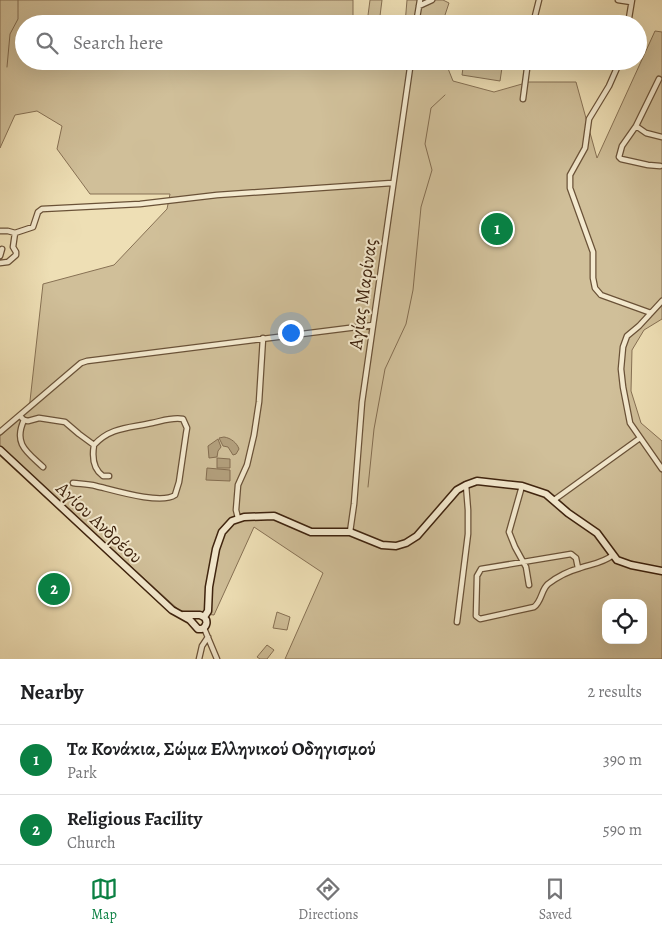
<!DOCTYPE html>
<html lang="en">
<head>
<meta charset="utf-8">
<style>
  :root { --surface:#fff; --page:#f6f6f6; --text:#202124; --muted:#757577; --line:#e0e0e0; --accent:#0b8043 }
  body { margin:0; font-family:Alegreya,serif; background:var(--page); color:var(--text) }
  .controls { position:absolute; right:15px; bottom:15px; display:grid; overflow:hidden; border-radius:10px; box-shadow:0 5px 20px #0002 }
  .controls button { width:45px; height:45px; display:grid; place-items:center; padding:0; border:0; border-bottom:1px solid var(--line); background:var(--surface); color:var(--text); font:25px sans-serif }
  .you { position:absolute; left:290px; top:332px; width:18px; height:18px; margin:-12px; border:4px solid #fff; border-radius:50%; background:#1a73e8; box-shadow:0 0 0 8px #1a73e833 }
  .badge { display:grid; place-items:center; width:32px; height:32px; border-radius:50%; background:var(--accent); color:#fff; font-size:16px; font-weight:700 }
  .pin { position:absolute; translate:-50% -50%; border:2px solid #fff; box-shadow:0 1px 5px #0006 }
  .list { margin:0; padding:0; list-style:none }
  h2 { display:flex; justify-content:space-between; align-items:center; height:65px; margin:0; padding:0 20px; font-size:21px }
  h2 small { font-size:16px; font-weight:400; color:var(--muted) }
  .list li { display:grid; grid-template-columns:32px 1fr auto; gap:15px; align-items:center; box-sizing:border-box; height:70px; padding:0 20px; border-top:1px solid var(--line) }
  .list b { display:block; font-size:19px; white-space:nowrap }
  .list p { margin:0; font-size:16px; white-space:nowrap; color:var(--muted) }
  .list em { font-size:16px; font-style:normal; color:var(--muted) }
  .icon { flex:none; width:28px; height:28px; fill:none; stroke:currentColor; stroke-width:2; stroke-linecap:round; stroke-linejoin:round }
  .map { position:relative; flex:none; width:662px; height:659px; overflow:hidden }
  .search { position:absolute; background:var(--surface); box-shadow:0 5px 20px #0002; left:15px; right:15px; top:15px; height:55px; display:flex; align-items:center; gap:12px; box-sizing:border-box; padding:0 18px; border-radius:28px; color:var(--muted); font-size:19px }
  .sheet { height:205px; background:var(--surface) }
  nav { display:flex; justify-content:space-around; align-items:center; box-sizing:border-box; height:70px; border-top:1px solid var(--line); background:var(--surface); font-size:14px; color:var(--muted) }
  nav a { display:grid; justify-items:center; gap:2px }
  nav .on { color:var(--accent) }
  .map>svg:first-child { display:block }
  .green { fill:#d0bf99; stroke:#877154; fill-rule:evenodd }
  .water { fill:#b29f7c; stroke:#846d50 }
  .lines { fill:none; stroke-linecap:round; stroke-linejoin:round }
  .stream { stroke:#846d50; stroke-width:1 }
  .street-casing { stroke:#6a5238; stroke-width:7 }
  .secondary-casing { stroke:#3e230e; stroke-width:9 }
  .street { stroke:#f4eacf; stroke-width:4.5 }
  .secondary { stroke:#f4eacf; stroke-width:6 }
  .labels { text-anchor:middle; stroke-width:4; stroke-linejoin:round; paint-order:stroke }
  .street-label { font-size:19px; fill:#3e230e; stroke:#f4eacf }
</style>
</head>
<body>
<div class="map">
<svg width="662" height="659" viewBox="0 0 662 659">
  <rect width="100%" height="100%" fill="#eedfb5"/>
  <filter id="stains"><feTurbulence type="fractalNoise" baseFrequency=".004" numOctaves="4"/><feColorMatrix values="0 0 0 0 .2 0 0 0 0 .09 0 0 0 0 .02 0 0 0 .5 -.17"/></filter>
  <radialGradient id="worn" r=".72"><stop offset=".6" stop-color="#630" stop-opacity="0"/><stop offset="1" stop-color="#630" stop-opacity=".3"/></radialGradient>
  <path class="green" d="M0 0H353V24H24V61H445L453 81 494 92 529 82H576L597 158 655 31 662 32V319L644 330 632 350 631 391 641 423 662 441V659H285L323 573 254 527 214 615 180 611 0 447V436L29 410 43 284 114 265 167 209 170 194H90L57 149 62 126 37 111 15 115 0 148ZM606 603H643V640H606Z
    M370 0H382L379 24H356L367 23Z
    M407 0H443L449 3 442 24H405Z
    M470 18 508 23V24H470Z
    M464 61H503L500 81 462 75Z
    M277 612 290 617 287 630 273 628Z
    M267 645 274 650 267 659H260L257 657Z"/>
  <path class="water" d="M224 437C231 438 237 443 239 449L236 454 233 455 228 447 223 446 219 438Z
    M218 439 221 447 218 451 217 457 209 458 208 446Z
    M217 458 230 459V468H217Z
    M207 468 230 470V481L206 480Z"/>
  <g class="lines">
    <path class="stream" d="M7 67 10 34 18 19V0
      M368 487 374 429 385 369 406 324 413 290 421 207 432 170 425 144 431 108 445 95"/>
    <defs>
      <path id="street" d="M618 0 631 2
        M419 6 432 0
        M416 24 420 0
        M533 24 539 0
        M628 24 632 0
        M620 61 609 86 589 119 585 148 570 175V188L593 252V278L595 288 601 295 651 313
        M659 79 636 126 622 146 619 157 621 159 648 165 660 166
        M523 99 528 61
        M636 126 646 133 662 137
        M0 231H8L15 233
        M0 256 2 249
        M0 263 8 262 16 255V252L13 247 15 233 33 227 38 212 42 209 140 204 217 195 392 183
        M662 301 639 326 627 336 623 347 621 369 623 387 630 423 662 469
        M20 416 24 420 28 421 39 418 65 422 79 434 94 445C92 457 93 469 103 476H109
        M24 420C13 444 27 452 43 467
        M0 432 81 363 87 361 373 325
        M73 483C80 484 88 484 96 486 113 490 161 505 175 495L179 482 186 434 187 428 183 419C172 417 162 421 152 423 130 428 110 427 94 445
        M522 486 509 532 515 547 526 567 529 585
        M554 500 640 438
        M238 518 236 510 238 485 247 465 254 435 259 402 263 338
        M350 532 354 504 362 402 411 61
        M578 568 576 558 571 554 481 569 477 576 476 616 480 619 534 607C542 601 541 590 548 584 557 577 569 571 580 568 592 564 603 563 613 555
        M457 622 468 534V510L466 485
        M204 628 217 659
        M199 659 202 646 208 637"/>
      <path id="secondary" d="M0 450 172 610 190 620 198 629H202C207 626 208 621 204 617
        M183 615H200L204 617
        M204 617 208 611 209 587 216 549 222 532 232 521 244 517 274 516 311 532H350L382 545 396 546 406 543 417 536 457 490 466 485 477 481 522 486 546 494 568 513 597 533 617 560 631 565 662 571"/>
    </defs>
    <use href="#street" class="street-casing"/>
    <use href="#secondary" class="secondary-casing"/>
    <use href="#street" class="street"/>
    <use href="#secondary" class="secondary"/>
  </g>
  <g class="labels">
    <g class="street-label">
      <text transform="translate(362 294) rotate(-82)" y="7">Αγίας Μαρίνας</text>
      <text transform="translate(100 522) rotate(43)" y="7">Αγίου Ανδρέου</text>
    </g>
  </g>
  <rect width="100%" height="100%" filter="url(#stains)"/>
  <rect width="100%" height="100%" fill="url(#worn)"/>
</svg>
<div class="controls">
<button><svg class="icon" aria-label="locate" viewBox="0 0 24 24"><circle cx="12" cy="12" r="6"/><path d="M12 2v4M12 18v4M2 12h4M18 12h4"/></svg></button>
</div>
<div class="you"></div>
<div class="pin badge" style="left:497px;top:229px">1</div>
<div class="pin badge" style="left:54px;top:589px">2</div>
<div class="search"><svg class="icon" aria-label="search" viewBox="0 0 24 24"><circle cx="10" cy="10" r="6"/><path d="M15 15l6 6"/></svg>Search here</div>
</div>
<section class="sheet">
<h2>Nearby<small>2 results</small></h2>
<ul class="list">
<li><span class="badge">1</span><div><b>Τα Κονάκια, Σώμα Ελληνικού Οδηγισμού</b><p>Park</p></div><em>390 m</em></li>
<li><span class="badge">2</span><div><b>Religious Facility</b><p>Church</p></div><em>590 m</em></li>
</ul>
</section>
<nav>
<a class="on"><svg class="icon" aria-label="map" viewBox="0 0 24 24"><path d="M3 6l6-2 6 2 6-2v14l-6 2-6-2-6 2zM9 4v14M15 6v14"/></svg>Map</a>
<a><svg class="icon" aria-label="directions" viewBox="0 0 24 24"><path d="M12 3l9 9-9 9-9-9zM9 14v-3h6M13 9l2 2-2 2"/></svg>Directions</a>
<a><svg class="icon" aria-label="saved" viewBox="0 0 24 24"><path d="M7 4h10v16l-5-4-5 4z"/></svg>Saved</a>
</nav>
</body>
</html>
